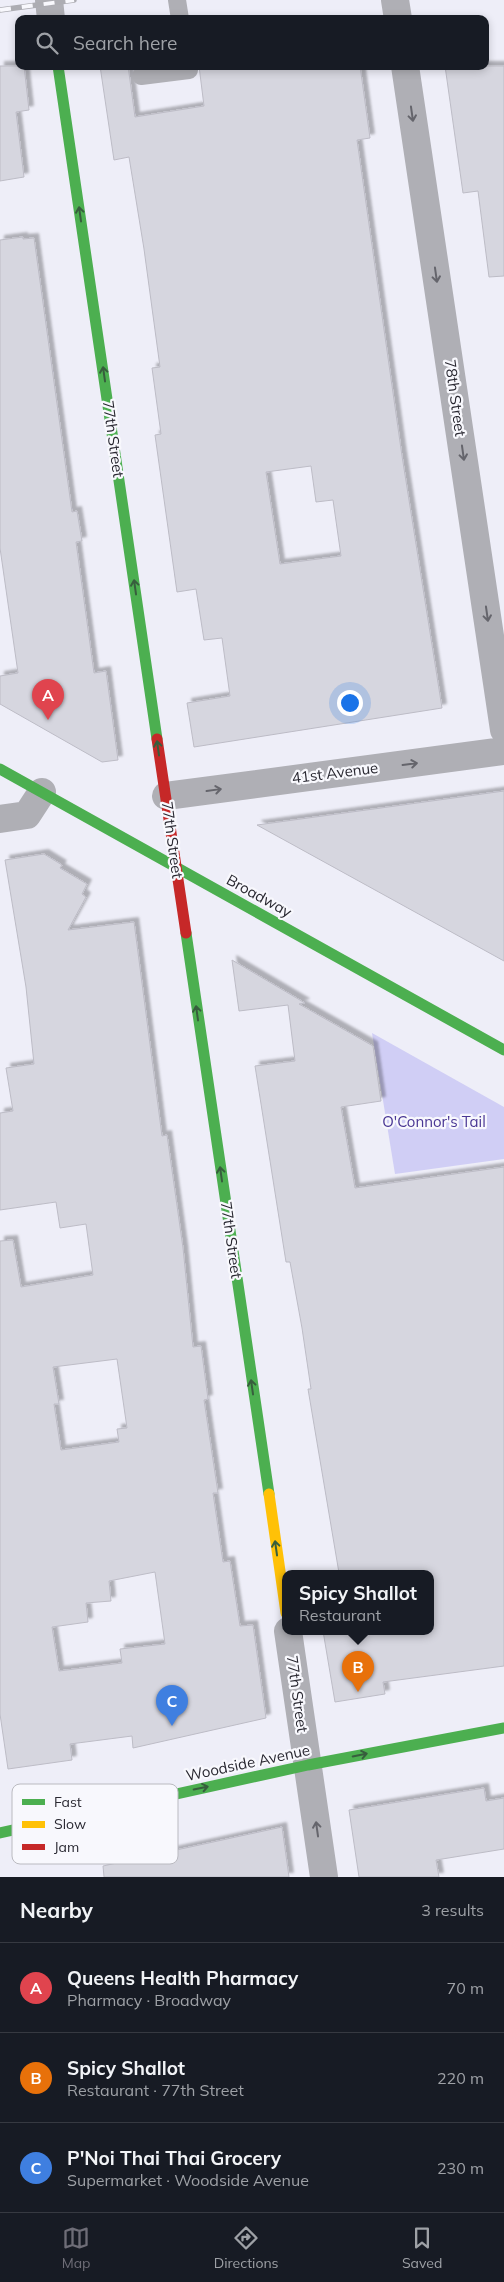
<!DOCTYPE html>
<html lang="en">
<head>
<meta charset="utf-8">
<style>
  :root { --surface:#171b24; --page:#20242c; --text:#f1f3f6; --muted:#9ea1a6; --line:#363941; --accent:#6e6d77 }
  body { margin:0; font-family:Mulish,sans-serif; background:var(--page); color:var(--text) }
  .you { position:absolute; left:349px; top:702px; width:18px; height:18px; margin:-12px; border:4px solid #fff; border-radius:50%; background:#1a73e8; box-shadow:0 0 0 8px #1a73e833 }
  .badge { display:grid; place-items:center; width:32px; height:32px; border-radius:50%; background:var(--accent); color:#fff; font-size:16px; font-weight:700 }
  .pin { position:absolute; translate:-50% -41px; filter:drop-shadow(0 1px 2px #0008) }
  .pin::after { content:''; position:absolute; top:26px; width:18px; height:15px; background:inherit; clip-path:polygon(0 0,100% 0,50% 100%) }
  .popup { position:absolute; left:282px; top:1570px; width:152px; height:65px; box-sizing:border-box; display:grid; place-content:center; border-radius:10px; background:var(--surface); filter:drop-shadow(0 1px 4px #0005); font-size:16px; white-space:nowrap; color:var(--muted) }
  .popup b { font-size:19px; color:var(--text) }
  .popup::after { content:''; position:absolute; left:50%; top:100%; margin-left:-10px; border:10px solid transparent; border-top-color:var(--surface) }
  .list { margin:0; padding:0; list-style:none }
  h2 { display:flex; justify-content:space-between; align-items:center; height:65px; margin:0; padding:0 20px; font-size:21px }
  h2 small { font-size:16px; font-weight:400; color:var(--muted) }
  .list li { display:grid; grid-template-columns:32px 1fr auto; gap:15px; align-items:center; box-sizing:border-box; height:90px; padding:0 20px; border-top:1px solid var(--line) }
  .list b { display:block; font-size:19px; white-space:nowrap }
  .list p { margin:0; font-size:16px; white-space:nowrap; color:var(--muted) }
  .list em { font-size:16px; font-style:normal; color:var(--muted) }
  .icon { flex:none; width:28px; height:28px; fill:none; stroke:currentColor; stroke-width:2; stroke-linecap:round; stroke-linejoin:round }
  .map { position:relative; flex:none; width:504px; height:1877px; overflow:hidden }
  .search { position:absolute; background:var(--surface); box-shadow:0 2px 8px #0003; left:15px; right:15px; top:15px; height:55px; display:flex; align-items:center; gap:12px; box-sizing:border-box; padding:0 18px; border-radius:10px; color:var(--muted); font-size:19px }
  .sheet { height:335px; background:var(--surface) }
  nav { display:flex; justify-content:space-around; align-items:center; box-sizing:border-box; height:70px; border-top:1px solid var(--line); background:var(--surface); font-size:14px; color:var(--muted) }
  nav a { display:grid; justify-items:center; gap:2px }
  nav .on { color:var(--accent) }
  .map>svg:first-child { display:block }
  .green { fill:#d0cef5 }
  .building { fill:#d6d6df; stroke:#bdbcc6; fill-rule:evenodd; filter:url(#shadow) }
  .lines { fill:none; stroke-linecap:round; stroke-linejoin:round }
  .lane { stroke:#afafb5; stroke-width:18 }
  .street { stroke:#afafb5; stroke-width:28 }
  .fast { stroke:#4caf50; stroke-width:11 }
  .slow { stroke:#ffc107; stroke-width:11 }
  .jam { stroke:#c62828; stroke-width:11 }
  .rail-casing { stroke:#adadb3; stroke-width:5.5 }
  .rail { stroke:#f8f8fd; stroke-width:4; stroke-dasharray:11; stroke-linecap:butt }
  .oneway { stroke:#65656c }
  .oneway2 { stroke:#375e3d }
  .labels { text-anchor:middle; stroke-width:4.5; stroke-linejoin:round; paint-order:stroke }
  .street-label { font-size:15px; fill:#292831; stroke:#f8f8fd }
  .park-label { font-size:15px; fill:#493694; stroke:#f8f8fd }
  .key { fill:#f8f8fd; stroke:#babac0; stroke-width:1 }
  .key-label { font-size:14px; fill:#292831 }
</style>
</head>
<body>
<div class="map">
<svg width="504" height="1877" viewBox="0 0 504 1877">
  <defs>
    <filter id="shadow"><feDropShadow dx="4.5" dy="-4.5" stdDeviation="1" flood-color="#0004"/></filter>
  </defs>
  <rect width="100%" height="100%" fill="#eeeef8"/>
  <path class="green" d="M372 1033 504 1107V1159L395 1174Z"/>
  <path class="building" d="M0 66H24L29 110 16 112 24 177 0 181Z
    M100 66H128L135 117 204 106 199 66H360L370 138 357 140 402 456 442 708 194 747 187 703 230 696 222 638 204 640 196 589 177 592 155 435 161 434 152 368 160 367 144 249 129 157 114 160ZM311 466 316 502 333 500 341 556 280 564 266 472Z
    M445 66H504V276L489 277 478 191 463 193Z
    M23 237V239L34 238 72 512 77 511 82 541 76 542 94 673 106 671 118 760 102 762 0 704V676L18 673 0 548V240Z
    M504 791V961L257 825 410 804Z
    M44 854 62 865 60 868 87 884 82 894 86 897 68 930 134 922 162 1136 167 1135 183 1248 193 1347 201 1346 208 1399 204 1400 218 1493H213L223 1562 230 1561 240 1626 253 1625 266 1718 133 1748 132 1736 70 1744 72 1760 8 1769 0 1714V1241L13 1240 21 1287 93 1275 86 1224 60 1228 56 1202 0 1210V1113L13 1111 6 1068 34 1064 26 987 5 860ZM117 1359 127 1428 117 1429 119 1442 61 1450 54 1404H59L53 1367ZM155 1572 165 1644 120 1649 122 1663 59 1671 52 1627 88 1622 86 1603 111 1601 109 1581Z
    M232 960 305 1003 299 1004 373 1046 381 1101 341 1107 355 1188 504 1167V1666L383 1682 385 1694 335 1702 323 1631H430V1573H339L308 1389H311L302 1328 290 1262H286L255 1066 295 1061 288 1005 239 1011Z
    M484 1788 486 1801 504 1798V1849L436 1860 439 1877H359L349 1810Z
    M282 1827 289 1877H104L103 1866Z"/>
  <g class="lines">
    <path class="lane" d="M177 0 180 19
      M141 76 189 70 188 66"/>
    <path class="street" d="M49 0 51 19
      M395 0 398 19
      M405 66 504 730
      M166 796 504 751
      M0 819 27 815 42 792
      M288 1631 324 1877"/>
    <path class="fast" d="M58 66 157 739
      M0 769 504 1050
      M186 933 269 1494
      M0 1833 308 1765 504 1728"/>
    <path class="slow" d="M269 1494 286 1613"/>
    <path class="jam" d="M157 739 186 933"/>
    <defs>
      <path id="rail" d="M0 10 74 0"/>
    </defs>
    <use href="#rail" class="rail-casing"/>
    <use href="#rail" class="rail"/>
  </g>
  <defs><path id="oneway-shaft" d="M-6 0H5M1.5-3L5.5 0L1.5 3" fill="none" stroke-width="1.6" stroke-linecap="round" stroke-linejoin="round" transform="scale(1.25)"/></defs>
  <g class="oneway">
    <use href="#oneway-shaft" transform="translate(412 114) rotate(82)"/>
    <use href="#oneway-shaft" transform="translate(436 275) rotate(82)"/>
    <use href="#oneway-shaft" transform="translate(463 453) rotate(82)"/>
    <use href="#oneway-shaft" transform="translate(487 614) rotate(82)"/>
    <use href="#oneway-shaft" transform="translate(410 764) rotate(-7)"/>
    <use href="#oneway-shaft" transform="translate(214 790) rotate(-8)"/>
    <use href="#oneway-shaft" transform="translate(317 1829) rotate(-98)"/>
  </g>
  <g class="oneway2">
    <use href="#oneway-shaft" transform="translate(80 214) rotate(-98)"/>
    <use href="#oneway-shaft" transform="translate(104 374) rotate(-98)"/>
    <use href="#oneway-shaft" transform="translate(135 587) rotate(-98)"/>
    <use href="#oneway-shaft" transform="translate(158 748) rotate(-98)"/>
    <use href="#oneway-shaft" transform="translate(197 1013) rotate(-98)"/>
    <use href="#oneway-shaft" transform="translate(221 1174) rotate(-98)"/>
    <use href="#oneway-shaft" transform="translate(252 1387) rotate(-98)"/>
    <use href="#oneway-shaft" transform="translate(276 1548) rotate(-98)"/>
    <use href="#oneway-shaft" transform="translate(360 1755) rotate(-11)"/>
    <use href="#oneway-shaft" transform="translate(201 1788) rotate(-12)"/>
  </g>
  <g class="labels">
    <g class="street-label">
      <text transform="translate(455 398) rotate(82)" y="5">78th Street</text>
      <text transform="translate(113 439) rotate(82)" y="5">77th Street</text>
      <text transform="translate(335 773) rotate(-7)" y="5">41st Avenue</text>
      <text transform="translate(172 840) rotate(82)" y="5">77th Street</text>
      <text transform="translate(259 896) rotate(29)" y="5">Broadway</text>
      <text transform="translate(231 1240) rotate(82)" y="5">77th Street</text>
      <text transform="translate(297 1694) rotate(82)" y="5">77th Street</text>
      <text transform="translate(248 1763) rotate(-12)" y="5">Woodside Avenue</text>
    </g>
    <g class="park-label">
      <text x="434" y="1127">O'Connor's Tail</text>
    </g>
  </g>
  <rect x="12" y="1784" width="166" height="80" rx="8" class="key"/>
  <rect x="22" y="1799" width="23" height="6" fill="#4caf50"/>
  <rect x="22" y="1821" width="23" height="7" fill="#ffc107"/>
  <rect x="22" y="1844" width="23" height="6" fill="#c62828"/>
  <g class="key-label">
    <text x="54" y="1807">Fast</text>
    <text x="54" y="1829">Slow</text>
    <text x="54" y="1852">Jam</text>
  </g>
</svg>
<div class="you"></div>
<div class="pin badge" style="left:48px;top:720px;background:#e0444e">A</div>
<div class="pin badge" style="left:358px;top:1692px;background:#e8710a">B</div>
<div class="popup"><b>Spicy Shallot</b>Restaurant</div>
<div class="pin badge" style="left:172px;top:1726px;background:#3f7fe0">C</div>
<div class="search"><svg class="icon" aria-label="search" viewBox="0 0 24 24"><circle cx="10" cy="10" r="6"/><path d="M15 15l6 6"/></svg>Search here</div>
</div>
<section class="sheet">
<h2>Nearby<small>3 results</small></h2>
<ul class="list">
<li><span class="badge" style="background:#e0444e">A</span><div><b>Queens Health Pharmacy</b><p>Pharmacy · Broadway</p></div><em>70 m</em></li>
<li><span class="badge" style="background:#e8710a">B</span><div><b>Spicy Shallot</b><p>Restaurant · 77th Street</p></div><em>220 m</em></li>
<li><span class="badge" style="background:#3f7fe0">C</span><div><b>P'Noi Thai Thai Grocery</b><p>Supermarket · Woodside Avenue</p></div><em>230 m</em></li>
</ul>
</section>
<nav>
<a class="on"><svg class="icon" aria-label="map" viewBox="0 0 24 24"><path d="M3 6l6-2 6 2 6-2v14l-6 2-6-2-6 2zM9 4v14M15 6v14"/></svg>Map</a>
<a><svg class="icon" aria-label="directions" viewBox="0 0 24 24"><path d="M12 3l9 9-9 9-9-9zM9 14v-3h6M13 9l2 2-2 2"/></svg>Directions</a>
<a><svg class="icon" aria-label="saved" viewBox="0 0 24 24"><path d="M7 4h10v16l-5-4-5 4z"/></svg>Saved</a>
</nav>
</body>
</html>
